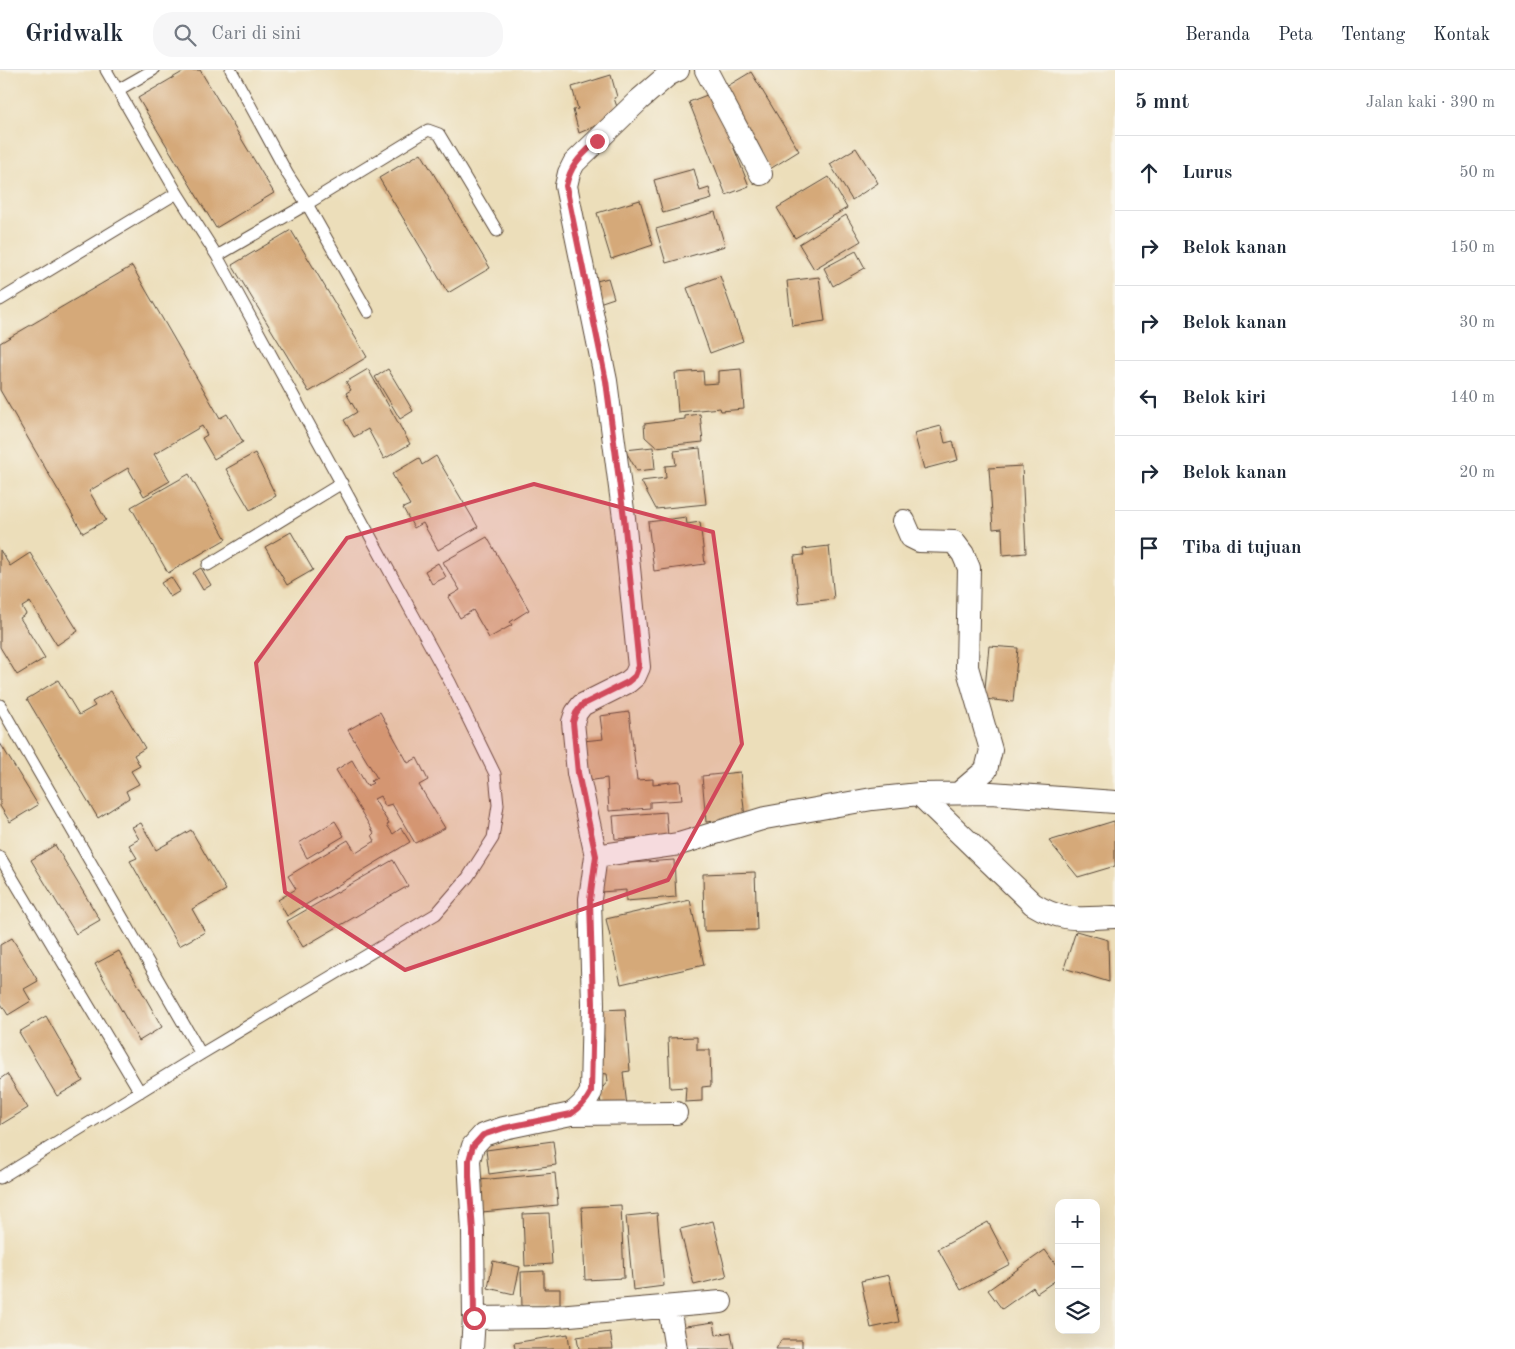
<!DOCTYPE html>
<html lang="id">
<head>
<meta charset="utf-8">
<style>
  :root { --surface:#fff; --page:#f6f6f7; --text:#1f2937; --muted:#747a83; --line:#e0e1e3 }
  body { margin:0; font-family:"Old Standard TT",serif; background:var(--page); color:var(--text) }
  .controls { position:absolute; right:15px; bottom:15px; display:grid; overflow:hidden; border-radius:10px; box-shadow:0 5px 20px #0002 }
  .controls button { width:45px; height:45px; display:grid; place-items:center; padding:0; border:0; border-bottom:1px solid var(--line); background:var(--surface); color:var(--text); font:25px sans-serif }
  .stop { position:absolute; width:15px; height:15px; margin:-11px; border:4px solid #d1495b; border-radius:50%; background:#fff }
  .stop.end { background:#d1495b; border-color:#fff; box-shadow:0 1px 5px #0008 }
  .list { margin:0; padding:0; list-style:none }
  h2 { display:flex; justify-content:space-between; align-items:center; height:65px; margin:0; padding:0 20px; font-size:21px }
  h2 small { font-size:16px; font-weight:400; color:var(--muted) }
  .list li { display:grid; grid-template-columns:32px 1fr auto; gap:15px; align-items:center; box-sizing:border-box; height:75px; padding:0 20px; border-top:1px solid var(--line) }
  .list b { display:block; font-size:19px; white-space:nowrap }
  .list em { font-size:16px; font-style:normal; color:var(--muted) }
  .icon { flex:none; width:28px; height:28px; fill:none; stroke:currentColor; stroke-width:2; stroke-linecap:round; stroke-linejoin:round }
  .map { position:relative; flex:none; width:1115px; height:1279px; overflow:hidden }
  header { display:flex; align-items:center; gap:30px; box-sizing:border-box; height:70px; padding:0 25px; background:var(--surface); border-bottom:1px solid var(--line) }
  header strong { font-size:24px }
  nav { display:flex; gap:28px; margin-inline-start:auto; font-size:18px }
  .search { width:350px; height:45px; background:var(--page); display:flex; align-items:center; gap:12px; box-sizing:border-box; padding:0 18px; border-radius:20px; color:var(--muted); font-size:19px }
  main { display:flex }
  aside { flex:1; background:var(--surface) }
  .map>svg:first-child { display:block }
  .building { fill:#d5a979 }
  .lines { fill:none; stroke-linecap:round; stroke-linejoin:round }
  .service-casing { stroke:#564535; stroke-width:13 }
  .minor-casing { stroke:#564535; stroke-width:24 }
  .service { stroke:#fff; stroke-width:11 }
  .minor { stroke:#fff; stroke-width:22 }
  .route { stroke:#d1495b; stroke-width:6 }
  .marked { fill:#d1495b; fill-opacity:0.2; stroke:#d1495b; stroke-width:4; stroke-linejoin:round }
</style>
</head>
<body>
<header>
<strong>Gridwalk</strong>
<div class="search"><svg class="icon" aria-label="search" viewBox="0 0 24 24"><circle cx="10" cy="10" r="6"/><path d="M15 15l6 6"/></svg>Cari di sini</div>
<nav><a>Beranda</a><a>Peta</a><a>Tentang</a><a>Kontak</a></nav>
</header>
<main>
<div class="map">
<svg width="1115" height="1279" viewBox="0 0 1115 1279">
  <rect width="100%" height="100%" fill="#f7f3e8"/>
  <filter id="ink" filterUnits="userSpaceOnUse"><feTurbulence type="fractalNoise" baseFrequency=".02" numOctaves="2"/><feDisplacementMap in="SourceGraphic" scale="10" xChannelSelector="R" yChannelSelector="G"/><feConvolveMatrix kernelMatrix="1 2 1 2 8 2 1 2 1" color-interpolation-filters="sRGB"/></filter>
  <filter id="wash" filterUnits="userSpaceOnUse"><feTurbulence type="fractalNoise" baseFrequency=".0096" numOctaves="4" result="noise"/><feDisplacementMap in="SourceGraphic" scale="20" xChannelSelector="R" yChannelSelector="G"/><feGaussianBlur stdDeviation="1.12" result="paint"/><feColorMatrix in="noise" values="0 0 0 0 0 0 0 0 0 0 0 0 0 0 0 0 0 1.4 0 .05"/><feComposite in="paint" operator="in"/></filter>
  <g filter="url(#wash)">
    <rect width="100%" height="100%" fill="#ecdeba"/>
    <g id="blocks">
      <path class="building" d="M186 0H200L274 123 216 158 138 28Z
        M751 2 799 81 770 99 721 20Z
        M611 5 617 27 614 28 618 40 605 52 579 63 573 40 578 39 572 17Z
        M712 23 749 116 726 125 689 32Z
        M856 78 878 113 852 130 830 94Z
        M421 83 490 198 448 223 379 108Z
        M694 99 700 121 709 118 712 129 663 143 654 110Z
        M829 107 847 138 795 168 777 138Z
        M640 130 653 175 611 189 597 143Z
        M715 142 725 176 666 193 656 159Z
        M846 145 861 171 814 199 799 174Z
        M291 160 367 287 309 322 232 195Z
        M856 181 865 198 833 216 824 198Z
        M132 196 220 348 227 344 243 372 214 389 202 368 207 365 202 356 154 384 170 411 144 426 128 398 89 421 106 450 83 463 0 320V273Z
        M720 206 743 271 710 283 687 218Z
        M819 207 825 251 792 256 787 211Z
        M608 208 614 228 599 233 593 212Z
        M368 299 410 374 384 389 368 359 354 367 344 350 357 342 346 323 351 320 346 312Z
        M388 299 413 341 400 349 375 307Z
        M741 299 744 339 721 341 720 338 678 342 675 303 703 301 704 314 718 313V301Z
        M700 344 703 372 656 377 645 367 644 354 685 349V346Z
        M941 356 945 373 953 371 958 390 924 399 914 363Z
        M653 377 655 399 637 401 625 380Z
        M700 378 706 434 656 439 641 411 666 408 665 396 676 395 674 381Z
        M255 383 276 426 250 440 226 399Z
        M436 386 478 457 438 480 423 453 414 458 403 438 410 435 392 404 419 388 422 395Z
        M1022 396 1026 483 1003 485 1002 458 993 459 989 398Z
        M189 404 226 469 168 503 131 437Z
        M686 447 687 454 700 452 705 494 654 501 648 452Z
        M291 462 313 500 287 515 265 477Z
        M487 467 529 540 510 552 512 555 489 568 473 540 460 548 448 527 460 520 443 492Z
        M829 476 834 529 799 533 794 486 804 485 803 479Z
        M0 480 10 496 30 483 78 561 57 575 30 532 22 537 26 544 20 548 45 588 17 605 0 577Z
        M438 493 446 507 432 514 425 501Z
        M201 498 211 515 203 520 193 503Z
        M171 507 180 521 170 527 161 513Z
        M989 576 1018 578 1013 632 984 629Z
        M58 610 79 645 95 636 92 632 111 621 145 678 134 685 140 696 131 701 139 714 126 721 129 728 98 748 27 629Z
        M380 642 408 693 417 688 428 710 419 715 445 758 415 773 392 734 385 736 380 726 374 729 389 754 387 755 393 764 401 758 410 772 287 846 278 830 296 819 288 806 348 770 356 783 375 771 372 765 374 763 336 700 352 690 367 716 373 713 371 711 377 708 348 660Z
        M629 642 637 710 653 709V714L680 711 682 730 650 732V738L609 741 607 708 588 711 583 671 603 669 600 646Z
        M0 673 38 735 10 752 0 736Z
        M740 702 745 748 706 752 702 706Z
        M666 742 668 766 615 769 613 746Z
        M335 751 344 766 307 788 299 773Z
        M1114 751 1115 756V796L1078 807 1049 771Z
        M141 753 156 780 191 760 226 820 192 839 205 862 179 876 130 791 137 788 129 775 139 769 132 757Z
        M55 775 100 850 76 864 31 790Z
        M393 790 408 816 303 877 287 851Z
        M674 790 676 827 626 831V820L601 822 600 795Z
        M755 802 757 860 704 861 703 804Z
        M690 830 704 895 621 914 606 849Z
        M1076 861 1108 870 1109 912 1064 898Z
        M12 868 38 911 24 919 31 931 8 945 0 932V875Z
        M119 881 162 957 139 971 95 894Z
        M625 939 630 1001 623 1002 627 1036 602 1039 599 1022 608 1011 607 1004 601 1003 599 973 604 972 602 940Z
        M46 946 83 1011 57 1026 19 962Z
        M697 967V980H710L711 1016 702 1017V1031L685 1032 686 1017 670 1018 668 968Z
        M7 1004 28 1038 0 1055V1009Z
        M553 1071 556 1095 489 1104 486 1080Z
        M555 1103 558 1135 482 1142 479 1110Z
        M621 1135 624 1208 585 1210 582 1137Z
        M549 1143 552 1194 525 1196 523 1144Z
        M657 1143 664 1216 633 1220 626 1146Z
        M713 1151 727 1207 694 1215 680 1159Z
        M988 1152 1010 1194 961 1220 938 1179Z
        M1045 1180 1059 1199V1208L1037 1223 1033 1217 1002 1239 988 1220Z
        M493 1191 520 1197 514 1224 488 1218Z
        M544 1201V1219H560V1236L522 1237 521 1202Z
        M889 1205 899 1252 871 1258 861 1211Z
        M714 1252 716 1265 731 1262 734 1279H682L679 1257Z
        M610 1262 613 1279H579L577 1267Z
        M568 1264 570 1279H515L514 1273Z
        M781 1270H802V1279H776Z"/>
    </g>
  </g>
  <g filter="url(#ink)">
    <use href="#blocks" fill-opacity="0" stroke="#564535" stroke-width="1"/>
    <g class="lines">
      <defs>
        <path id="service" d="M118 20 153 0
          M217 186 307 134 288 105 231 0
          M0 230 177 123
          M368 242 307 134 428 60 439 64 497 161
          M208 495 342 413
          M0 635 201 984
          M0 787 140 1022
          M0 1108 201 984 436 844 468 807 493 768 498 735 495 704 450 612 217 186 177 123 106 0"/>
        <path id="minor" d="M706 0 761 104
          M904 451 911 467 919 471 954 472 963 484 969 498 967 597 991 680 986 700 959 723
          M919 724 1033 834C1064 853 1080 848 1115 847
          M596 786 679 774 765 748 872 729 919 724 991 723 1115 732
          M571 1044 676 1043
          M669 1237 676 1279
          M474 1248 546 1247 721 1232
          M472 1279 474 1248 473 1161 469 1090 473 1076 483 1065 504 1058 571 1044C580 1038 586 1032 591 1022L593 934 590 829 596 786 578 703 573 652 576 643 582 635 628 612 635 606 639 597 624 448 606 311 566 116 569 103 574 93 639 30 668 5 678 0"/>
      </defs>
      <use href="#service" class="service-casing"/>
      <use href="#minor" class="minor-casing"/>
      <use href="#service" class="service"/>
      <use href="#minor" class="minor"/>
    </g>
  </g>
  <g class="lines" filter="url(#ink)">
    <path class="route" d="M474 1248 473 1162 469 1106V1090L473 1076 483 1065 504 1058 571 1044C580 1038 586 1032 591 1022L593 934 590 830 596 786 578 703 573 652 576 643 582 635 628 612 635 606 639 596 624 448 606 311 566 116C571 94 581 86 597 71"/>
  </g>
  <path class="marked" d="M534 414 713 462 742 674 668 810 405 900 285 822 256 593 347 468Z"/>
</svg>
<div class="controls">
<button>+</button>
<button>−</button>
<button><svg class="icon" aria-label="layers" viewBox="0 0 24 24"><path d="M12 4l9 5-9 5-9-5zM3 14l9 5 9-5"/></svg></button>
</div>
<div class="stop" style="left:474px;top:1248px"></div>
<div class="stop end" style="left:597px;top:71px"></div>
</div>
<aside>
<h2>5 mnt<small>Jalan kaki · 390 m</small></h2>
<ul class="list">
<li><svg class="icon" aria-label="ahead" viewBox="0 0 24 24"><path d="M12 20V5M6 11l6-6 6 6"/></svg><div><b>Lurus</b></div><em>50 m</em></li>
<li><svg class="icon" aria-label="right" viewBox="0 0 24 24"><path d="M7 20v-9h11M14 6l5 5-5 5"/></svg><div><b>Belok kanan</b></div><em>150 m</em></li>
<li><svg class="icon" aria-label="right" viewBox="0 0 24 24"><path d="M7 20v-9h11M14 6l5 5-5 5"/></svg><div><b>Belok kanan</b></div><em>30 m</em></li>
<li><svg class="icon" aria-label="left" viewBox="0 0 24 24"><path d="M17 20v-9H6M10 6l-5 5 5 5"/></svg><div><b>Belok kiri</b></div><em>140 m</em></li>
<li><svg class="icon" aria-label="right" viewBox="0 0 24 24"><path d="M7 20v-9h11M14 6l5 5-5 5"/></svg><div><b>Belok kanan</b></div><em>20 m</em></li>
<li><svg class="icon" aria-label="arrive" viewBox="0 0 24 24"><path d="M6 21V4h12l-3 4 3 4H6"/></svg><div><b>Tiba di tujuan</b></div></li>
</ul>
</aside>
</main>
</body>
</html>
